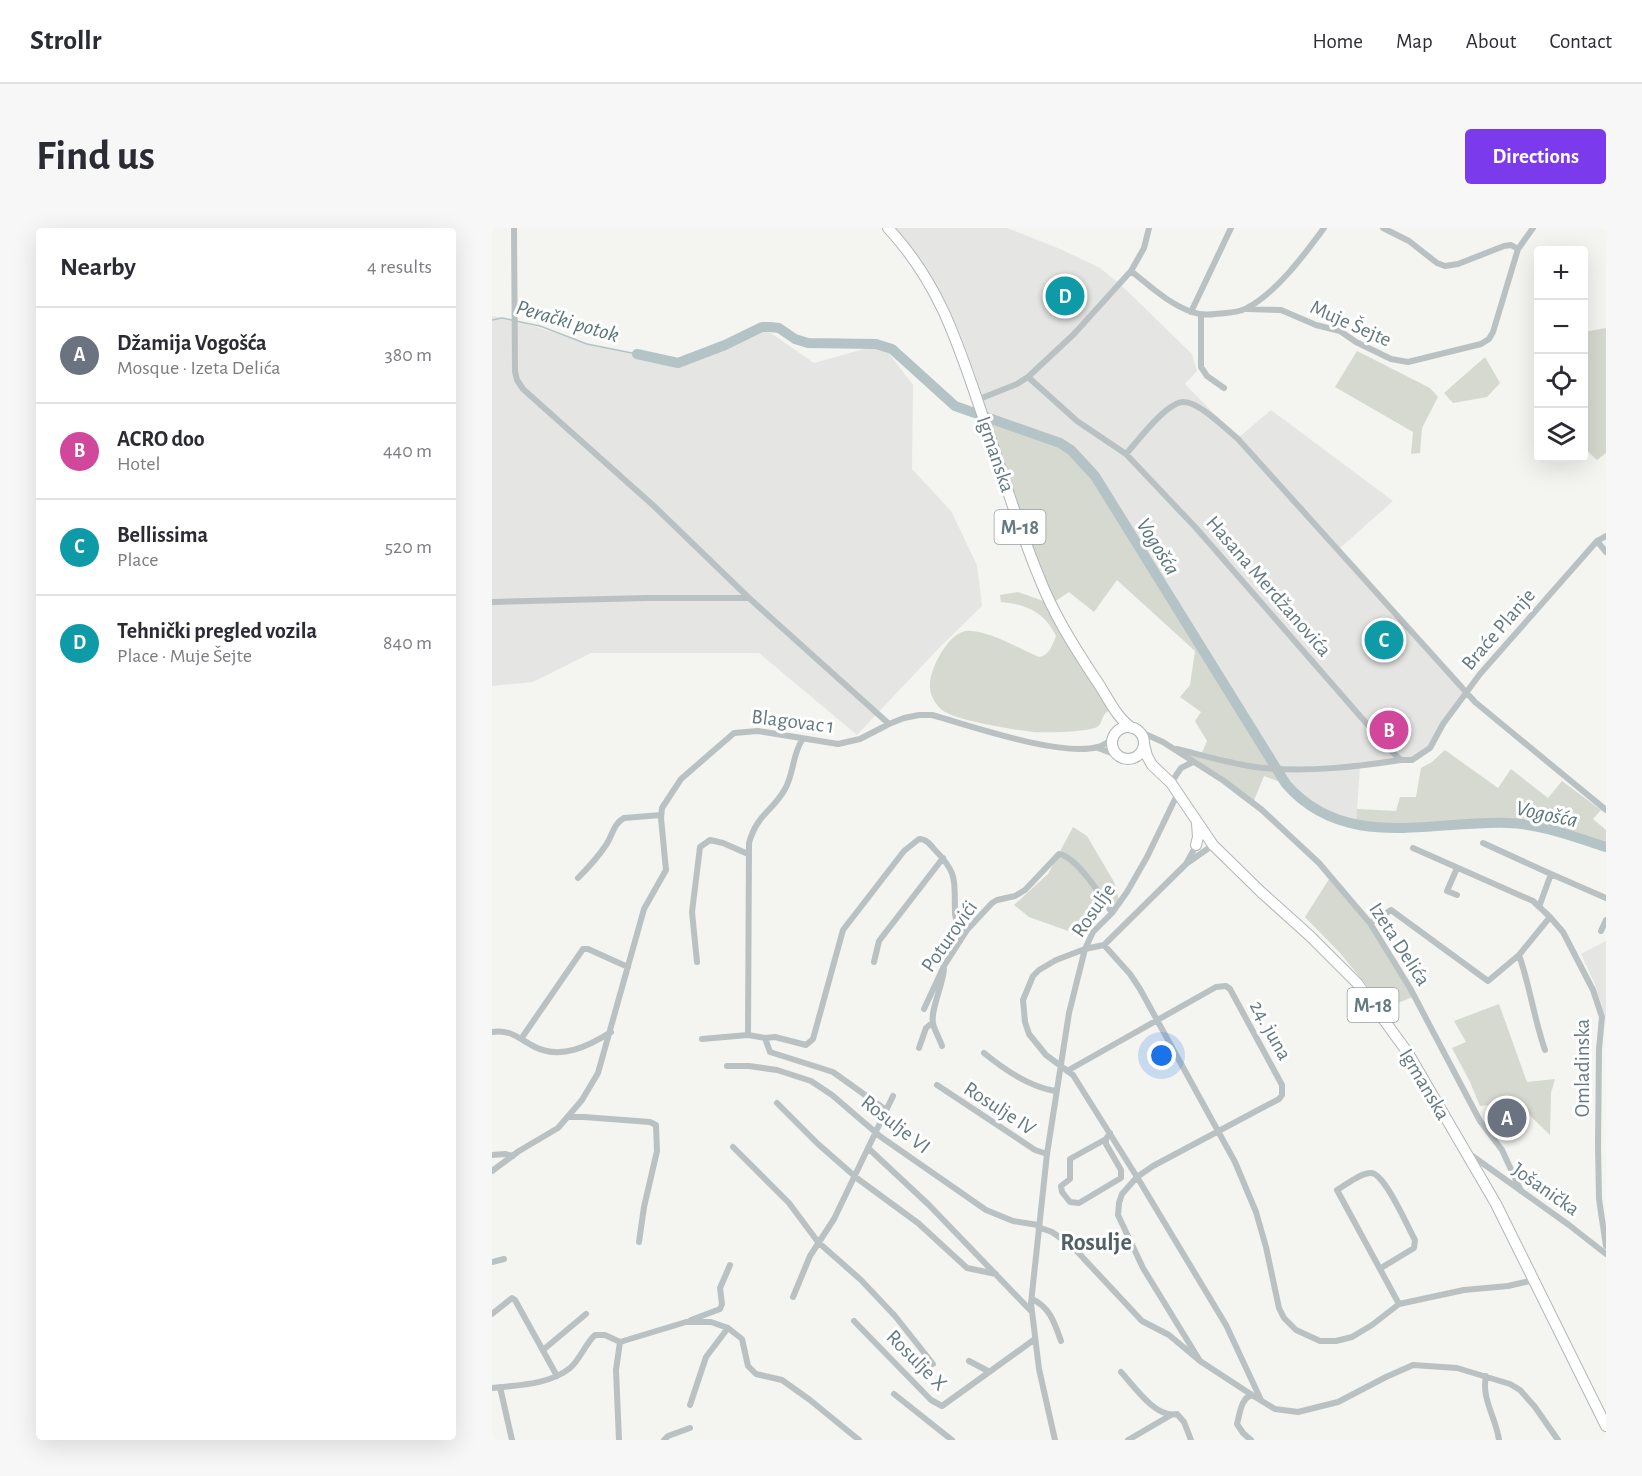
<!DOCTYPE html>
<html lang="en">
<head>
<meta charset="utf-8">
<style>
  :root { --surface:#fff; --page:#f7f7f7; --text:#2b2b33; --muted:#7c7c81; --line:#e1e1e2; --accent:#7c3aed }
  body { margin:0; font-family:"Alegreya Sans",sans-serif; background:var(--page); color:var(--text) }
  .controls { position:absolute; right:18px; top:18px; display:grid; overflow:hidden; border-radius:6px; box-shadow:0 6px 24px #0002 }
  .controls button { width:54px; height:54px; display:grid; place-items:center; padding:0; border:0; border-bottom:2px solid var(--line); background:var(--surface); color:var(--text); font:30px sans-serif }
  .you { position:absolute; left:670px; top:828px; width:21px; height:21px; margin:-15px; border:4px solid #fff; border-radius:50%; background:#1a73e8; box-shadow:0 0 0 9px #1a73e833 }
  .badge { display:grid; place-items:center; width:39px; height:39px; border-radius:50%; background:var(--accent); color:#fff; font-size:20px; font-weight:700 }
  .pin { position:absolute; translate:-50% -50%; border:3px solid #fff; box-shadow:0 2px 6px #0006 }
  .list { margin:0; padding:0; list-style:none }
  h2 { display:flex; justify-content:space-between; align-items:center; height:78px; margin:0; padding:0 24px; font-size:26px }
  h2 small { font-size:20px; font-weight:400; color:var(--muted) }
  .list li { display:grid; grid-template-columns:39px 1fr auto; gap:18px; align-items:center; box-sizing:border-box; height:96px; padding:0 24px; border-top:2px solid var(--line) }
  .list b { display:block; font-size:22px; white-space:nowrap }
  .list p { margin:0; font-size:20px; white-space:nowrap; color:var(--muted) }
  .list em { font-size:20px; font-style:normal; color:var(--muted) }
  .icon { flex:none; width:33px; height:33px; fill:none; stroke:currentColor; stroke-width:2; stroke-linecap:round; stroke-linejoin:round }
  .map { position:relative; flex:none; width:1114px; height:1212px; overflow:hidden; border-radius:6px }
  header { display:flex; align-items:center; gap:36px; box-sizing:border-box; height:84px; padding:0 30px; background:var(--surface); border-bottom:2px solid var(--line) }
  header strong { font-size:28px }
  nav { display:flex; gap:33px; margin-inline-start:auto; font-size:21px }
  .intro { display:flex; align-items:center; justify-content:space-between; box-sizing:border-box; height:144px; padding:0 36px }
  h1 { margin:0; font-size:42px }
  .button { padding:15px 27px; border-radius:6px; background:var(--accent); color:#fff; font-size:21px; font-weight:700 }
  main { display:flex; gap:36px; padding:0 36px }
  aside { flex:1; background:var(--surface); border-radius:6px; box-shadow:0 6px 24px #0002 }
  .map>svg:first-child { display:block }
  .built { fill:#e5e5e4 }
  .green { fill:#d5d9cf }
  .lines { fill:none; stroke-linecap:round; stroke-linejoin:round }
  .stream { stroke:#b4c3c5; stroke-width:1.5 }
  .river { stroke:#b4c3c5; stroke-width:10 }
  .primary-casing { stroke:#b0b6b8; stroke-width:12 }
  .minor { stroke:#bac1c3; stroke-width:6 }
  .primary { stroke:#fff; stroke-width:10 }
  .labels { text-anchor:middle; stroke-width:6; stroke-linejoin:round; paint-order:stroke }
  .shield { fill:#fff; stroke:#92a2a7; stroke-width:1.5 }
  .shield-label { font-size:20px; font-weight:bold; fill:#647a81 }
  .street-label { font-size:21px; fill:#647a81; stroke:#fff }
  .water-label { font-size:22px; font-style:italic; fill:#5a7678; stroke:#fff }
  .quarter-label { font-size:24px; font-weight:bold; fill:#516166; stroke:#fff }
</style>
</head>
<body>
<header>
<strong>Strollr</strong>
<nav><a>Home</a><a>Map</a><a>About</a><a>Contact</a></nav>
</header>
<div class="intro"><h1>Find us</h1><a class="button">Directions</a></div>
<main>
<aside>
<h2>Nearby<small>4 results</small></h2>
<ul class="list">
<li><span class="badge" style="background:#6b7280">A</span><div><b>Džamija Vogošća</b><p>Mosque · Izeta Delića</p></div><em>380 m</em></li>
<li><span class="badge" style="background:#d1479c">B</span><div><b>ACRO doo</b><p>Hotel</p></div><em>440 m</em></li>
<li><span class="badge" style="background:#0f9aa8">C</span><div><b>Bellissima</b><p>Place</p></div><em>520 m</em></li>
<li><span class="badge" style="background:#0f9aa8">D</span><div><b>Tehnički pregled vozila</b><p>Place · Muje Šejte</p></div><em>840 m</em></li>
</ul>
</aside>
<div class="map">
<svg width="1114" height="1212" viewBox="0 0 1114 1212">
  <rect width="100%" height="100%" fill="#f4f4f0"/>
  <path class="built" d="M398 0H515L566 20 608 40 628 56 700 126 705 143 693 156 746 210 779 182 901 273 847 321 975 463 930 527 868 539 864 597 840 589 825 582 814 575 794 556 603 248 492 189 463 105Z
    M0 88 30 94 95 116 186 135 270 99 322 135 390 116 421 157 420 241 459 283 485 337 490 378 447 420 365 507 267 425H99L41 454 0 458Z
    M1114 713V822V791L1102 754 1089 726Z"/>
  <path class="green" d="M1114 100V225L1105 232 1092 220V104Z
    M865 123 938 160 946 169 930 200 928 225 919 226 921 204 843 159Z
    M993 129 1008 155 995 169 961 175 952 165Z
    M492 189 568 215 579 222 603 248 794 556 772 548 761 575 682 521 709 527 715 513 703 493 709 484 688 469 698 457 703 423 625 352 602 384 577 364 559 376 622 479C619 481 614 484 612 487 609 492 610 496 605 499 595 504 553 505 541 504 524 502 459 492 449 481 443 476 437 465 438 457 438 441 454 410 470 404 487 397 530 422 547 429 558 427 560 417 564 408 553 384 533 376 509 374L508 367 526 364 557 375Z
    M953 522 1006 560 1019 541 1056 570 1070 553 1109 582 1101 591 1114 602V619C1082 609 1050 596 1016 595 965 593 914 606 864 597L865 581 904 583 908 569H924L929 540 940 534Z
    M581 599 595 608 622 654 627 672 579 704 537 689 522 677 556 646Z
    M839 648 878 695 921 769 893 780 848 725 813 689Z
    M1007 776 1035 854 1063 851 1059 865 1058 907 1024 874 988 878 978 854 960 820 974 814 962 793Z"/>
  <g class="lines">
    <path class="stream" d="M0 92 10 90 20 92
      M24 93 48 98 95 116 145 126"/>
    <path class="river" d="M145 126 186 135 233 117 270 99H278L287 100 303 111 316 115 384 116 400 121 463 178 568 215 579 222 603 248 794 556C853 624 939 592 1016 595 1050 596 1082 609 1114 619"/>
    <defs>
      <path id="primary" d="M396 0C448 56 466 116 490 186 509 240 525 296 547 349 561 385 581 417 602 449 614 465 623 489 640 500
        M620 515a16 16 0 1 1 32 0a16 16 0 1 1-32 0Z
        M652 516 655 528 660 537 679 555 721 617 769 664 818 708 865 755 916 825 1004 976 1114 1198
        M704 617 706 609 705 595"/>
    </defs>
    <use href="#primary" class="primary-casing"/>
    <path class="minor" d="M22 0 23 143 25 152 31 161 163 279 257 370 397 496
      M891 0 917 13 945 35 953 38 966 36 1012 18 1019 17 1026 21
      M639 43C658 58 677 76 700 84 708 87 715 87 723 86 733 85 746 85 755 80 784 65 813 26 832 0
      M755 81 789 82 824 97 848 103 864 114 899 131 916 134 989 116 997 111 1001 104 1026 21 1041 0
      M699 84 739 0
      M709 87V139L715 148 732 160
      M536 149 585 193 634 226 705 301 895 519 909 532H920L938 520 951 496 988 446 1105 313 1114 308
      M485 172 525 156 536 149 582 106 639 43 652 20 657 0
      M634 226C645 214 675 173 692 174 707 174 734 201 746 211L983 474 1114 582
      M1105 313 1114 324
      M0 374 155 370H257
      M644 502 671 514 732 553 770 582 827 635 878 695 918 760 988 893 1010 922 1029 963
      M606 520 625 527
      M685 521C713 528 742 537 771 540 818 544 863 539 909 532
      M679 555 689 540 701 534
      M991 615 1059 646
      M921 620 1041 673 1058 689 1071 704 1101 762 1110 789 1107 821 1106 919 1107 971 1114 1018
      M694 636 705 616
      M86 650C96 640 106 629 114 617 121 607 121 596 132 590L169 587
      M965 667 955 663 965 640
      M1047 679 1059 646 1114 670
      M878 695 899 682 996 753 1027 727 1058 689
      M1109 703 1114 692
      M612 717 638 746 648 761 743 934 764 984 774 1019 787 1080 792 1090 804 1102 828 1113H844L860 1109 880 1097 907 1076 972 1062 1016 1058 1042 1052
      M1027 727C1038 758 1042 791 1053 822
      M205 734 200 684 208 619 218 612 231 615 256 626
      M382 734 387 713 451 630
      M432 781 452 738 475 702 500 675 505 672 523 668 533 662 567 626C584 628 611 670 620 685
      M0 804C19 801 27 811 43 819 69 832 97 818 119 804
      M256 807 257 615C265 586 281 583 293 561 302 545 300 528 310 512
      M273 810 283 809 314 817 321 811 351 702 412 623 427 611C434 611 438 616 442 621 467 646 462 653 463 686L464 691 475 702
      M29 811 91 721H96L136 739
      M210 811 256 807 273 810 278 824 341 844 394 882
      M450 818C448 811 442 802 441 795 438 783 451 757 452 741
      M427 820 434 800 440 795
      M492 825C513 842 536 858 563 863
      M235 838H257L285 842 319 853 340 867 389 909 494 982 521 993 546 997
      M575 843 724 759 734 758 738 761 790 857V867L787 871 661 938 645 949 734 1097 769 1172
      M445 857 543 922 555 926
      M285 875 326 916 366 951 426 995 475 1040 504 1046
      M76 889H92L158 894 164 897 165 923 152 979 147 1014
      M614 911V916L629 942V950L587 975 578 974 570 964 569 958 578 951V931L614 911 618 905
      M241 919 297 975 326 1014 369 1052 403 1088 441 1136
      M376 920 437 977 539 1083
      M0 927 13 926 21 928
      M979 927 1077 997 1114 1026
      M0 943 27 923 66 900 90 872 106 845 152 681 174 642 169 590 170 580 189 551 242 505 266 503 346 516 368 511 397 496 412 490 427 487H440C480 498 567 529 606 519 611 518 617 513 622 510
      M546 999 560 1004 580 1018 650 1093 677 1107 708 1133 760 1167
      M0 1034 12 1031
      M889 1040 922 1020 923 1012C916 1000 893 945 879 945 868 945 854 957 845 962L907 1076
      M301 1069 318 1028 342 991 401 868
      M540 1071C558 1079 563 1096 569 1113
      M0 1086 20 1070 23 1072 65 1148
      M199 1092 228 1081 230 1076 228 1060 238 1037
      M362 1093 439 1172 450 1178 543 1111
      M51 1122 94 1086
      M477 1133 496 1143
      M708 1133 651 1040 626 987 627 975 630 966 645 949 581 847 554 827 537 806 533 794 531 772 541 748 547 742 564 732 593 721 612 717 694 636 721 617
      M629 1144C642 1158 664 1191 685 1186L692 1194 699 1212
      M994 1148C989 1171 1004 1189 1007 1212
      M8 1159 20 1212
      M0 1160C25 1157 57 1157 78 1140 88 1132 93 1116 103 1107H113L128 1114 194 1094H219L236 1100 250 1111 256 1138 264 1146 290 1152 318 1172 367 1212
      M402 1166 460 1212
      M198 1177 214 1129 236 1100
      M127 1212 124 1142 128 1114
      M172 1212 176 1208 198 1200
      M563 1212 547 1141 539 1075 555 926 577 785 593 721 601 704 620 685 635 664 655 629 686 565
      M636 1212 679 1187
      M759 1212 751 1205 745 1196C748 1185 749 1170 760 1167L783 1181 806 1184 846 1174 894 1149 921 1137 965 1140 1018 1156 1028 1162 1043 1179 1066 1212"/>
    <use href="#primary" class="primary"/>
  </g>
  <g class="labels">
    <g class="shield">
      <rect x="502.5" y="282" width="51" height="34" rx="4.5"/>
      <rect x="855.5" y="760" width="51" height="34" rx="4.5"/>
    </g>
    <g class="shield-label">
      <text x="528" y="306">M-18</text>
      <text x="881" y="784">M-18</text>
    </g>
    <g class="street-label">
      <text transform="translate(859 95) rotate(24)" y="7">Muje Šejte</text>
      <text transform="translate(504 226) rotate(71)" y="7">Igmanska</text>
      <text transform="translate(777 358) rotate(49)" y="7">Hasana Merdžanovića</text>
      <text transform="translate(1006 401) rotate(-49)" y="7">Braće Planje</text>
      <text transform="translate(301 493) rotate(7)" y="7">Blagovac 1</text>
      <text transform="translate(601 682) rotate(-55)" y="7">Rosulje</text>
      <text transform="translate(457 708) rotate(-55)" y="7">Poturovići</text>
      <text transform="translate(908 716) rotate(57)" y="7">Izeta Delića</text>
      <text transform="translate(779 802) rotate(61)" y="7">24. juna</text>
      <text transform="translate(1090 840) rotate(-90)" y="7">Omladinska</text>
      <text transform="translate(933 856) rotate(59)" y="7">Igmanska</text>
      <text transform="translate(508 880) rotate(33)" y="7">Rosulje IV</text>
      <text transform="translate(404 896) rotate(38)" y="7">Rosulje VI</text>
      <text transform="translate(1054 961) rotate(35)" y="7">Jošanička</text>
      <text transform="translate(425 1132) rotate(45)" y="7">Rosulje X</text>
    </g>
    <g class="water-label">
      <text transform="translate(76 92) rotate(16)" y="8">Perački potok</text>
      <text transform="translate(667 318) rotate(58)" y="8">Vogošća</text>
      <text transform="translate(1055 585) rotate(12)" y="8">Vogošća</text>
    </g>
    <g class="quarter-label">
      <text x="604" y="1022">Rosulje</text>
    </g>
  </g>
</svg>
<div class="controls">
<button>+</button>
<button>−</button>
<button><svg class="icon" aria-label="locate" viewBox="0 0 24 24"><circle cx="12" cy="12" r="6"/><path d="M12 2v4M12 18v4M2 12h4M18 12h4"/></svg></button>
<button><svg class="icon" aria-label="layers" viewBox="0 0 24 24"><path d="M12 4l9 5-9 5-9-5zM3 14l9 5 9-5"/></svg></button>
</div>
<div class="you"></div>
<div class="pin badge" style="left:1015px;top:890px;background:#6b7280">A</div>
<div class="pin badge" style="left:897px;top:502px;background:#d1479c">B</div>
<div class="pin badge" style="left:892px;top:412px;background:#0f9aa8">C</div>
<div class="pin badge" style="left:573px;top:68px;background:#0f9aa8">D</div>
</div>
</main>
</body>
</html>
